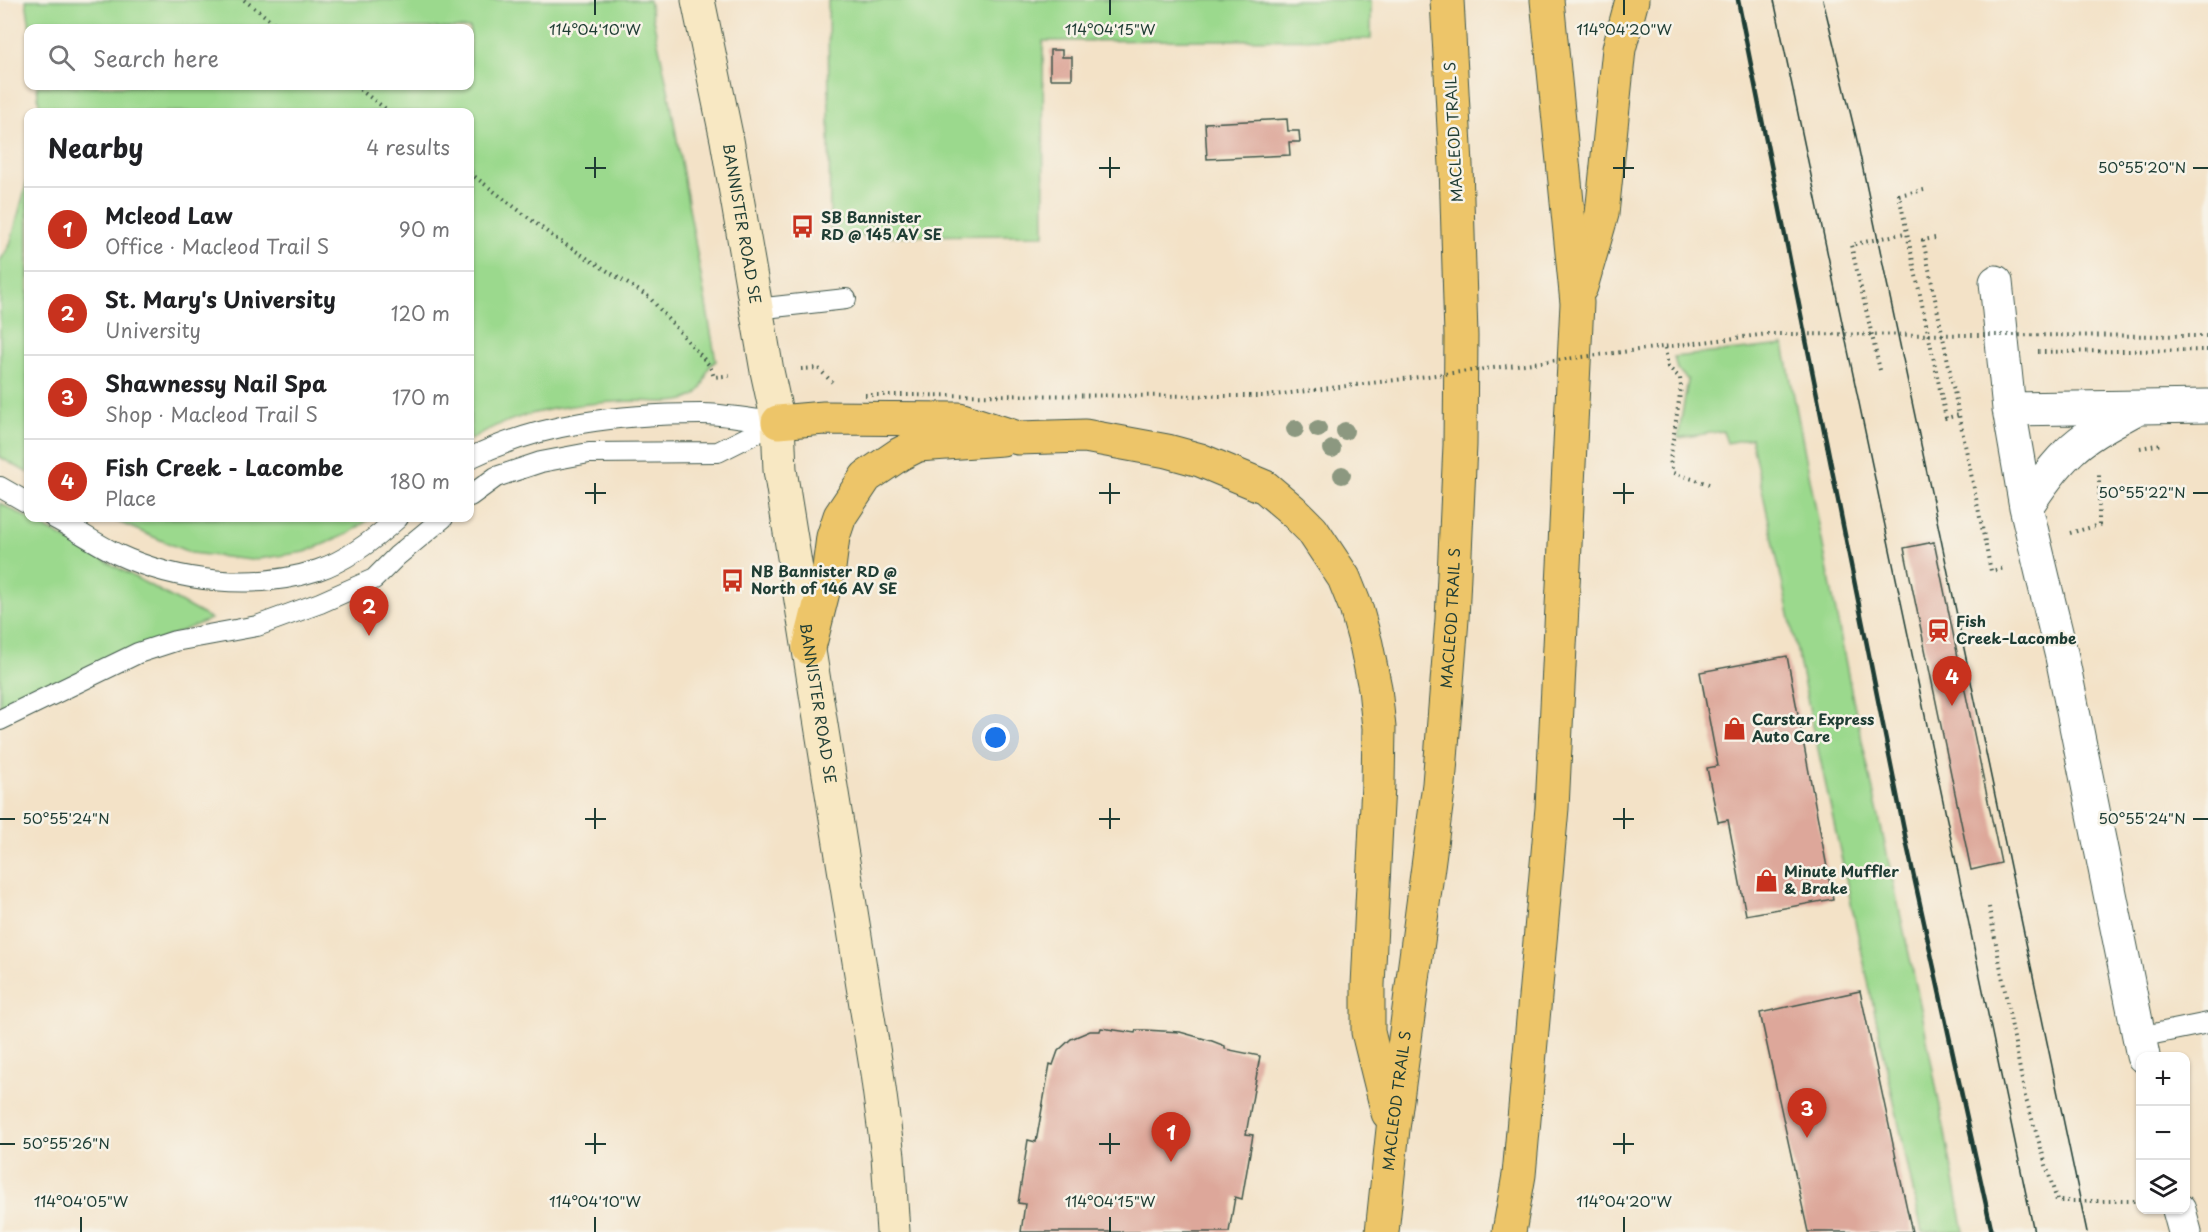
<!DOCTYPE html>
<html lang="en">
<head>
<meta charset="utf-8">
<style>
  :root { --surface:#fff; --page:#f6f6f6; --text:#202124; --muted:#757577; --line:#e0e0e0; --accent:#c8321e }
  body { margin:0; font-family:"Playpen Sans",sans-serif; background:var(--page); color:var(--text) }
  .controls { position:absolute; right:18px; bottom:18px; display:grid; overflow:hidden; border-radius:12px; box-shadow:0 2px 4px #0004 }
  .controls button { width:54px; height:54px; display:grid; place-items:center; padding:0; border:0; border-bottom:2px solid var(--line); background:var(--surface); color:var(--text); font:30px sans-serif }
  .you { position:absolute; left:996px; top:738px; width:21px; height:21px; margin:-15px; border:4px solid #fff; border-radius:50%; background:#1a73e8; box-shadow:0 0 0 9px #1a73e833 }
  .badge { display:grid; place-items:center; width:39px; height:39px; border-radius:50%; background:var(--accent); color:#fff; font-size:20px; font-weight:700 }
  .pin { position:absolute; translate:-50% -50px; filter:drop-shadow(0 2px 3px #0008) }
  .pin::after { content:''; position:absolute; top:32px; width:21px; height:18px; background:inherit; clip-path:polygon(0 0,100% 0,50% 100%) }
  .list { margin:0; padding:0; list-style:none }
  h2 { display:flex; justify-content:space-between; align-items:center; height:78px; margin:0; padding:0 24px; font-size:26px }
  h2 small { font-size:20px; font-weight:400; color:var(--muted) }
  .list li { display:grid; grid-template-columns:39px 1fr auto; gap:18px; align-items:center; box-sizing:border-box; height:84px; padding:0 24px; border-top:2px solid var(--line) }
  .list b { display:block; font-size:22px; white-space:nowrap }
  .list p { margin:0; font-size:20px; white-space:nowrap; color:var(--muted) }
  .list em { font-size:20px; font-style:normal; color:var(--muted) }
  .icon { flex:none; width:33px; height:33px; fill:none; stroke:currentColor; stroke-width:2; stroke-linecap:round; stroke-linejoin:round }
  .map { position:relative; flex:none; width:2208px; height:1232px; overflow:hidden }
  .search { position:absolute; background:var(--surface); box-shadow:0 2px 4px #0004; left:24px; top:24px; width:450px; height:66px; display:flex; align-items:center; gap:15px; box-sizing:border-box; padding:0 21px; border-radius:12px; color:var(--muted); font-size:22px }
  .panel { position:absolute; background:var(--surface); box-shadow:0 2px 4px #0004; left:24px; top:108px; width:450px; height:414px; border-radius:12px }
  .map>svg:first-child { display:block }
  .green { fill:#9bd98d; stroke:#5d8b60; stroke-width:1.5 }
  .building { fill:#dda79a }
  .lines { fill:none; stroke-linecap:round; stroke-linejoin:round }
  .lane-casing { stroke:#3f564a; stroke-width:22 }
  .street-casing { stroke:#3f564a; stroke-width:35 }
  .secondary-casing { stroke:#3f564a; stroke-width:35 }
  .highway-casing { stroke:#3f564a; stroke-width:35 }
  .path { stroke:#3f564a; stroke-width:4; stroke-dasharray:1.5 4.5; stroke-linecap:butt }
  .lane { stroke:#fff; stroke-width:20 }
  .street { stroke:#fff; stroke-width:33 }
  .secondary { stroke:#f8e8c3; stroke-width:33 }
  .highway { stroke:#edc569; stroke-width:33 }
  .tram { stroke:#1f3d34; stroke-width:1.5 }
  .rail { stroke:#1f3d34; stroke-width:4.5 }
  .path-bridge { stroke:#3f564a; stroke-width:4; stroke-dasharray:1.5 4.5; stroke-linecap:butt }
  .tree { fill:#8c9880 }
  .ticks { fill:none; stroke:#1f3d34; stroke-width:2 }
  .labels { text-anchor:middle; stroke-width:5; stroke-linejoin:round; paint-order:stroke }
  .street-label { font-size:15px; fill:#1f3d34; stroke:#f7f3e8 }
  .poi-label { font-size:15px; font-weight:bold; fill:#1f3d34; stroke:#f7f3e8; text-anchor:start }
  .ticks-label { font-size:15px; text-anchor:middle; fill:#1f3d34; stroke:#f7f3e8; stroke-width:5; stroke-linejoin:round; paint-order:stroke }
</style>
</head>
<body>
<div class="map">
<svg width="2208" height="1232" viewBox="0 0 2208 1232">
  <rect width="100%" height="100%" fill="#f7f3e8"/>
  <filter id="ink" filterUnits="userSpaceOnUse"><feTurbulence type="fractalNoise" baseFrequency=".0167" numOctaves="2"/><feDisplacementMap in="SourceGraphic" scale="12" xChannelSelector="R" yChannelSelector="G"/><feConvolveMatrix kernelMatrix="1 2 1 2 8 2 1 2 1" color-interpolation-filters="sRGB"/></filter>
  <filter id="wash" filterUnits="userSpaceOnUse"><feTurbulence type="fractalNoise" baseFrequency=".008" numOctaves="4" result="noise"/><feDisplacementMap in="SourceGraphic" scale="24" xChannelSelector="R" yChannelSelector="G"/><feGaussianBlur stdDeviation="1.35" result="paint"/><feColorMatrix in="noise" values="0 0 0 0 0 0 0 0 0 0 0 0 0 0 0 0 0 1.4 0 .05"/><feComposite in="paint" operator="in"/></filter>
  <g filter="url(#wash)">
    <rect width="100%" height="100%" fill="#f3e2c7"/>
    <path class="green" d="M26 0H649L669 94 716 361C702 368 709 388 692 397 674 406 651 400 633 401 579 403 515 410 470 440V112H40L37 86H470V28H30Z
      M828 0H1371V39L1043 41 1044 235 830 236Z
      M28 178V473L0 457V261L10 245Z
      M1784 345 1852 695 1922 1013 1964 1232H1922L1751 438 1727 443 1723 431 1678 438 1688 380 1677 369 1674 357Z
      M0 503 211 619 0 706Z
      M109 518H371L348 534 305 552 251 560 191 553Z"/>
    <g id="blocks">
      <path class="building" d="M1050 50H1062V57H1072V79H1050Z
        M1287 119 1288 131H1299L1300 142H1289L1290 155 1207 159 1205 123Z
        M1934 542 2001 863 1971 870 1904 548Z
        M1787 656 1833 899 1746 915 1728 820 1718 822 1707 768 1718 766 1700 672Z
        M1860 991 1912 1232H1808L1760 1013Z
        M1101 1028 1135 1033 1136 1030H1145L1180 1032 1212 1041 1225 1046V1049L1260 1056 1246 1134 1253 1135 1242 1199 1235 1197 1229 1232H1021L1025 1204 1018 1203 1028 1140 1036 1142 1050 1064 1053 1065 1058 1051 1071 1039 1090 1031H1100Z"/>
    </g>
  </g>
  <g filter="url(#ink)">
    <use href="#blocks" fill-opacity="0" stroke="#3f564a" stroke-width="1.5"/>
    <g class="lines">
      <defs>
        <path id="lane" d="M756 309 846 299
          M470 458C541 423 621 414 701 414 726 414 752 420 778 422
          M0 487 28 503
          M470 496 496 477 541 462 589 453 718 452 778 422
          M54 518C75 529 95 543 117 554 177 582 255 591 318 570 348 560 375 539 398 518
          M0 720 138 653 175 641 257 626 320 603 374 579 397 556 443 518
          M2139 1037 2208 1023"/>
        <path id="street" d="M1996 282 2009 409 2026 507 2062 657 2143 1056
          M2009 409 2208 406
          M2026 507C2039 487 2052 468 2069 452 2088 433 2114 421 2137 408
          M2179 1210 2185 1232"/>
        <g id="secondary">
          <path id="s1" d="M698 0 727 140 767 371 778 422 780 470 877 1073 888 1156 893 1232"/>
        </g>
        <g id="highway">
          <path d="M1581 287 1602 214 1619 49 1632 0"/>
          <path d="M778 422 824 418 959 419 1018 438 1085 436 1167 451 1200 460 1265 487 1292 510 1312 530 1344 578 1356 608 1366 644 1375 688 1379 728 1378 784 1368 985V1032L1388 1113"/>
          <path d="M809 648 829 568 833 537 840 516 866 477 900 454 918 445 1002 439"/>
          <path id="s2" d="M1382 1232 1393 1129 1439 784 1452 619 1460 445 1461 336 1456 165 1447 0"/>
          <path d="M1509 1232 1519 1175 1552 808 1577 303 1547 0"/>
        </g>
      </defs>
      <use href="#lane" class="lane-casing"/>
      <use href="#street" class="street-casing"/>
      <use href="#secondary" class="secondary-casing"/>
      <use href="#highway" class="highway-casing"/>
      <path class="path" d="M244 0 281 28
        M355 86 390 112
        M470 173 555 238 649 297 710 366 714 377 734 375
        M1924 190 1899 195 1946 418 1959 415
        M1935 238 1923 240 1991 571 2005 568
        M1665 348 1668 367 1680 378 1681 387 1670 460 1673 473 1709 484
        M2038 352 2208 350
        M801 369 818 368 832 382
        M1880 370 1851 245 1905 233
        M2140 448 2162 444
        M2070 533 2099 525V471"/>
      <use href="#lane" class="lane"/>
      <use href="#street" class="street"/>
      <use href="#secondary" class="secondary"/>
      <use href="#highway" class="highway"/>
      <path class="tram" d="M1774 0 2034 1232
        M1823 0 1856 136 2087 1232"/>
      <path class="rail" d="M1738 0 1907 845 1992 1232"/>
      <path class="path-bridge" d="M865 395 1266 396 1768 334 2208 336
        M1989 907 2025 1096 2057 1201H2140"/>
    </g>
    <g class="tree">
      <circle cx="1295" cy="429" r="9"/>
      <circle cx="1318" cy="429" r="9"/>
      <circle cx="1345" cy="431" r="9"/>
      <circle cx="1332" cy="449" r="9"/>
      <circle cx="1342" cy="475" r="9"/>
    </g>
  </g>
  <path class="ticks" d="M595 0V15M1110 0V15M1624 0V15M595 157V178M1110 157V178M1624 157V178M585 168H606M1099 168H1120M1613 168H1634M2193 168H2208M595 483V504M1110 483V504M1624 483V504M585 493H606M1099 493H1120M1613 493H1634M2193 493H2208M595 808V829M1110 808V829M1624 808V829M0 819H15M585 819H606M1099 819H1120M1613 819H1634M2193 819H2208M595 1133V1154M1110 1133V1154M1624 1133V1154M0 1144H15M585 1144H606M1099 1144H1120M1613 1144H1634M81 1217V1232M595 1217V1232M1110 1217V1232M1624 1217V1232"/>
  <defs>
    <symbol id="bus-bare" viewBox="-9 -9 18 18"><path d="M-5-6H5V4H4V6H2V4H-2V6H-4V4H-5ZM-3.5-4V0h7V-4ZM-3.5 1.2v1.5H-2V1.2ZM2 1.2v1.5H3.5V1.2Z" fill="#c8321e" stroke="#f7f3e8" stroke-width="2.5" paint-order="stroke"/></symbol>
    <symbol id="station-bare" viewBox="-9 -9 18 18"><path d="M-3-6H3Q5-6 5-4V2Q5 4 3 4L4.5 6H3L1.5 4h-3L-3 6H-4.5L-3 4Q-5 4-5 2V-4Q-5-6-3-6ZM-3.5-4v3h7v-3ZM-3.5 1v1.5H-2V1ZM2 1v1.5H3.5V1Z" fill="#c8321e" stroke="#f7f3e8" stroke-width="2.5" paint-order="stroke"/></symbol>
    <symbol id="shop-bare" viewBox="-9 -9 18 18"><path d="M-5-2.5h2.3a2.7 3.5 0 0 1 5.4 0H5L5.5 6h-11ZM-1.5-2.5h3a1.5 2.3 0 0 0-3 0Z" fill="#c8321e" stroke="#f7f3e8" stroke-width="2.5" paint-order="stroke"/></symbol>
  </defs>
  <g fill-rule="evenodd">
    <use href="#bus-bare" x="786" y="210" width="33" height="33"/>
    <use href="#bus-bare" x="716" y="564" width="33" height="33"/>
    <use href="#station-bare" x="1922" y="614" width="33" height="33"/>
    <use href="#shop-bare" x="1718" y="712" width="33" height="33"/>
    <use href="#shop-bare" x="1750" y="864" width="33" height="33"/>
  </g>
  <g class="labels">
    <g class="street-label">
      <text transform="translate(1454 132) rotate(-93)" y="5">MACLEOD TRAIL S</text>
      <text dy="5" stroke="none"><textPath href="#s1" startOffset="228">BANNISTER ROAD SE</textPath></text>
      <text dy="5" stroke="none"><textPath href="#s2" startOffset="618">MACLEOD TRAIL S</textPath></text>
      <text dy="5" stroke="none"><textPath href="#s1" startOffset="714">BANNISTER ROAD SE</textPath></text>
      <text dy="5" stroke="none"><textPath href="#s2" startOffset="132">MACLEOD TRAIL S</textPath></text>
    </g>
    <g class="poi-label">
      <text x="821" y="223">SB Bannister<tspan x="821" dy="17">RD @ 145 AV SE</tspan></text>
      <text x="751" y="577">NB Bannister RD @<tspan x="751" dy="17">North of 146 AV SE</tspan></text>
      <text x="1956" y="627">Fish<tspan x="1956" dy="17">Creek–Lacombe</tspan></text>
      <text x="1752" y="725">Carstar Express<tspan x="1752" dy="17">Auto Care</tspan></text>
      <text x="1784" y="877">Minute Muffler<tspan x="1784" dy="17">&amp; Brake</tspan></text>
    </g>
  </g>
  <g class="ticks-label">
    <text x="595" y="35">114°04'10"W</text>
    <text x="1110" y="35">114°04'15"W</text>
    <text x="1624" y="35">114°04'20"W</text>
    <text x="2142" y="173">50°55'20"N</text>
    <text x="2142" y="498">50°55'22"N</text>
    <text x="2142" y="824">50°55'24"N</text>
    <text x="66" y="824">50°55'24"N</text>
    <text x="66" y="1149">50°55'26"N</text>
    <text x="81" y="1207">114°04'05"W</text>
    <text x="595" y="1207">114°04'10"W</text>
    <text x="1110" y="1207">114°04'15"W</text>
    <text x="1624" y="1207">114°04'20"W</text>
  </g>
</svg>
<div class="controls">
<button>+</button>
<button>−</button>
<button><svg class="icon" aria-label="layers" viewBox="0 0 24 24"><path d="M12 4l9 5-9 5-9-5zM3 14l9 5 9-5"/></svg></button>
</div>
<div class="you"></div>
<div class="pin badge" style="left:1171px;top:1162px">1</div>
<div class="pin badge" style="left:369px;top:636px">2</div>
<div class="pin badge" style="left:1807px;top:1138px">3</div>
<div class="pin badge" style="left:1952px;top:706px">4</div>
<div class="search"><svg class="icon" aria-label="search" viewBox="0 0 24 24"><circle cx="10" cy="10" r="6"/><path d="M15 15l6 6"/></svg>Search here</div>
<section class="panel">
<h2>Nearby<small>4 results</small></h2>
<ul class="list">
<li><span class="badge">1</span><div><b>Mcleod Law</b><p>Office · Macleod Trail S</p></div><em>90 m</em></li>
<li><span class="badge">2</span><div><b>St. Mary's University</b><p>University</p></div><em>120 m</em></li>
<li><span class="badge">3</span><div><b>Shawnessy Nail Spa</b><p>Shop · Macleod Trail S</p></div><em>170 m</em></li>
<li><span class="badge">4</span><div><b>Fish Creek - Lacombe</b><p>Place</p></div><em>180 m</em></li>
</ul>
</section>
</div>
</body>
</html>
